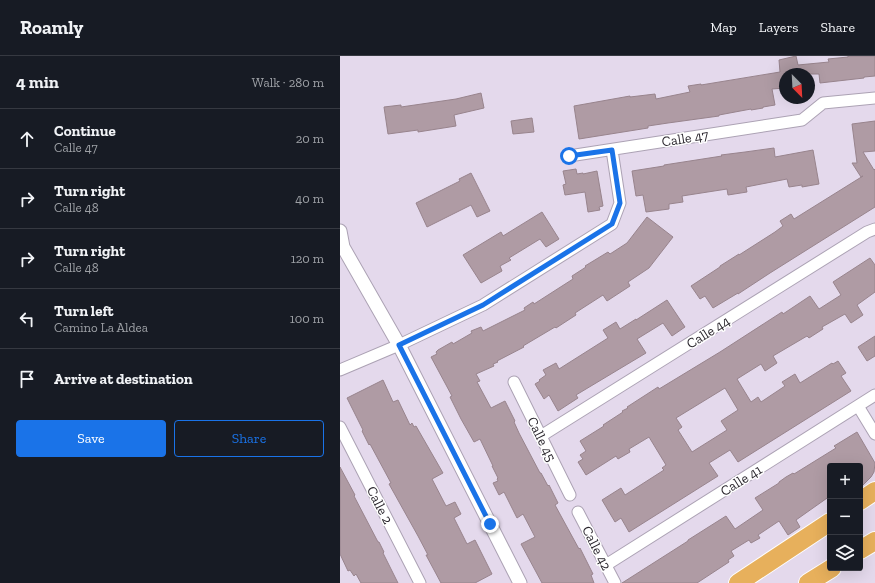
<!DOCTYPE html>
<html lang="en">
<head>
<meta charset="utf-8">
<style>
  :root { --surface:#171b24; --page:#20242c; --text:#f1f3f6; --muted:#9ea1a6; --line:#363941; --accent:#1a73e8 }
  body { margin:0; font-family:"Zilla Slab",serif; background:var(--page); color:var(--text) }
  .controls { position:absolute; right:12px; bottom:12px; display:grid; overflow:hidden; border-radius:4px; box-shadow:0 4px 16px #0002 }
  .controls button { width:36px; height:36px; display:grid; place-items:center; padding:0; border:0; border-bottom:1px solid var(--line); background:var(--surface); color:var(--text); font:20px sans-serif }
  .compass { position:absolute; left:439px; top:12px; width:36px; height:36px; border-radius:50%; background:var(--surface); box-shadow:0 4px 16px #0002; rotate:156deg }
  .stop { position:absolute; width:12px; height:12px; margin:-9px; border:3px solid #1a73e8; border-radius:50%; background:#fff }
  .stop.end { background:#1a73e8; border-color:#fff; box-shadow:0 1px 4px #0008 }
  .list { margin:0; padding:0; list-style:none }
  h2 { display:flex; justify-content:space-between; align-items:center; height:52px; margin:0; padding:0 16px; font-size:17px }
  h2 small { font-size:13px; font-weight:400; color:var(--muted) }
  .list li { display:grid; grid-template-columns:26px 1fr auto; gap:12px; align-items:center; box-sizing:border-box; height:60px; padding:0 16px; border-top:1px solid var(--line) }
  .list b { display:block; font-size:15px; white-space:nowrap }
  .list p { margin:0; font-size:13px; white-space:nowrap; color:var(--muted) }
  .list em { font-size:13px; font-style:normal; color:var(--muted) }
  .actions { display:flex; gap:8px; padding:12px 16px }
  .actions a { flex:1; padding:9px 0; border:1px solid var(--accent); border-radius:4px; text-align:center; font-size:14px; color:var(--accent) }
  .actions .main { background:var(--accent); color:#fff }
  .icon { flex:none; width:22px; height:22px; fill:none; stroke:currentColor; stroke-width:2; stroke-linecap:round; stroke-linejoin:round }
  .map { position:relative; flex:none; width:535px; height:527px; overflow:hidden }
  header { display:flex; align-items:center; gap:24px; box-sizing:border-box; height:56px; padding:0 20px; background:var(--surface); border-bottom:1px solid var(--line) }
  header strong { font-size:19px }
  nav { display:flex; gap:22px; margin-inline-start:auto; font-size:14px }
  main { display:flex }
  aside { flex:1; background:var(--surface) }
  .map>svg:first-child { display:block }
  .building { fill:#af9ba4; stroke:#98848d; fill-rule:evenodd }
  .lines { fill:none; stroke-linecap:round; stroke-linejoin:round }
  .minor-casing { stroke:#aca2b4; stroke-width:13 }
  .tertiary-casing { stroke:#aca2b4; stroke-width:15 }
  .trunk-casing { stroke:#fff; stroke-width:20 }
  .minor { stroke:#fff; stroke-width:11 }
  .tertiary { stroke:#fff; stroke-width:13 }
  .trunk { stroke:#e7b05c; stroke-width:18 }
  .route { stroke:#1a73e8; stroke-width:5 }
  .labels { text-anchor:middle; stroke-width:3; stroke-linejoin:round; paint-order:stroke }
  .street-label { font-size:14px; fill:#2b272e; stroke:#fff }
</style>
</head>
<body>
<header>
<strong>Roamly</strong>
<nav><a>Map</a><a>Layers</a><a>Share</a></nav>
</header>
<main>
<aside>
<h2>4 min<small>Walk · 280 m</small></h2>
<ul class="list">
<li><svg class="icon" aria-label="ahead" viewBox="0 0 24 24"><path d="M12 20V5M6 11l6-6 6 6"/></svg><div><b>Continue</b><p>Calle 47</p></div><em>20 m</em></li>
<li><svg class="icon" aria-label="right" viewBox="0 0 24 24"><path d="M7 20v-9h11M14 6l5 5-5 5"/></svg><div><b>Turn right</b><p>Calle 48</p></div><em>40 m</em></li>
<li><svg class="icon" aria-label="right" viewBox="0 0 24 24"><path d="M7 20v-9h11M14 6l5 5-5 5"/></svg><div><b>Turn right</b><p>Calle 48</p></div><em>120 m</em></li>
<li><svg class="icon" aria-label="left" viewBox="0 0 24 24"><path d="M17 20v-9H6M10 6l-5 5 5 5"/></svg><div><b>Turn left</b><p>Camino La Aldea</p></div><em>100 m</em></li>
<li><svg class="icon" aria-label="arrive" viewBox="0 0 24 24"><path d="M6 21V4h12l-3 4 3 4H6"/></svg><div><b>Arrive at destination</b></div></li>
</ul>
<div class="actions"><a class="main">Save</a><a>Share</a></div>
</aside>
<div class="map">
<svg width="535" height="527" viewBox="0 0 535 527">
  <rect width="100%" height="100%" fill="#e4d9ec"/>
  <path class="building" d="M456 0 458 9 489 6 488 3 508 1V0H535V20L524 21V22L480 27 479 18H445V32L432 33 435 49 423 51V52L411 54V53L379 59V60L328 67 308 70V72L239 83 234 50 290 40V41L315 38 316 43 350 36 348 30 361 28V29L440 16 439 4Z
    M141 37 144 52 114 59 116 70 78 76V74L48 78 44 51 61 49V51L116 43Z
    M192 62 194 76 173 78 171 65Z
    M535 65V95L523 96 534 114 535 113V151L430 217 398 238V237L373 252 365 240 360 243 351 230 380 211V210L399 198V199L435 176 443 170 440 165 451 158 454 163 523 120 521 121 512 107H517L512 68Z
    M434 92 435 101 473 94 479 128 462 131V129L449 131 447 123 406 131 407 136 388 139 387 133 342 140 343 146 329 148V153L306 156 303 139 296 140 292 115 324 110V109L382 100 381 99 405 96Z
    M236 113 237 118 243 117V118L257 115 263 150 259 151 260 154 248 156 245 136 225 139 223 129 226 128 223 115Z
    M131 117 150 155 137 161 131 149 87 171 76 147 120 125 119 123Z
    M202 156 219 183 206 191 200 183 169 202 171 204 160 210 162 215 141 227 123 199 161 176 163 180Z
    M307 161 333 181 309 212 288 226 290 230 267 245 263 239 235 257 236 259 216 272 215 271 183 290 184 291 157 305 158 306 153 308 154 310 136 318 140 325 137 326 151 352 165 345 175 365 174 366 179 377 200 417H201L208 430 209 429 218 447 215 449 239 493 240 492 253 518 251 519 254 527H202L181 488 195 481 183 458 177 462 164 436 159 439 153 427 158 425 157 423 158 422 152 410H153L140 383 134 386 121 363 110 341 112 340 91 301 97 298 96 296 98 294 112 286 113 288 132 277 131 275 141 271 143 275 185 254 184 252 193 246 194 248 233 223 232 220 246 211 245 210 268 196 270 198 287 187Z
    M530 202 535 209V236L517 249 523 259 511 267 505 258 482 271 483 273 469 282 467 280 433 300 437 307 425 315 421 308 397 323 411 346 418 341 421 346 445 330 442 326 455 318 460 327 492 307 493 308 498 305 506 317 501 320 511 335 398 406 390 394 369 407 378 420 289 476 281 462 275 466 262 444 281 432 285 439 324 414 322 412 326 409 309 381 289 393 290 396 278 403 276 400 246 419 238 406 243 403 240 399 246 395 240 385 264 370 263 369 283 356 282 355 288 352 287 351 318 331 319 333 380 296 442 256 443 258 470 240 479 253 501 239 493 226ZM385 332 398 354 381 365 387 374 352 396 338 374 342 371 336 362Z
    M327 244 345 271 332 280 323 267 297 283 306 297 236 339 238 342 218 355 209 339 204 343 195 328 200 325 199 324 206 319 203 314 216 307 219 313 268 282 263 274 276 266 280 273 296 263V264Z
    M535 280V300L527 305 518 291Z
    M43 324 53 346 58 344 70 369 72 367 74 371 76 370 103 417 92 423 106 450 115 446 121 458 114 462 127 488 135 484 152 518 135 527H101L86 499H88L78 480 49 428 51 427 30 388 29 389 22 375 23 374 7 342Z
    M517 376 535 407 534 416 531 421 520 432V410H490V440L456 464 460 471 448 479 439 465 418 479 420 482 411 487 409 484 391 495 394 500 388 504 389 506 357 527H282L348 485V484L386 460 395 473 423 454 415 442 439 427V426L446 421 453 417 454 418 496 392 494 390Z
    M0 411 15 439 14 440 38 486H39L44 496 43 497 58 527H21L16 518 14 520 10 514 8 515 0 498Z"/>
  <g class="lines">
    <defs>
      <path id="minor" d="M229 100 462 64 483 47 535 42
        M0 314 59 289 143 249 272 168 280 147 272 94
        M174 326 230 439
        M518 350 535 378
        M0 371 80 527
        M201 380 527 176 535 173
        M238 456 275 527
        M266 509 535 339"/>
      <path id="tertiary" d="M0 175 3 191 59 289 180 527"/>
      <path id="trunk" d="M520 445 535 435
        M520 494 535 485
        M398 527 490 466
        M468 527 492 512"/>
    </defs>
    <use href="#minor" class="minor-casing"/>
    <use href="#tertiary" class="tertiary-casing"/>
    <use href="#trunk" class="trunk-casing"/>
    <use href="#minor" class="minor"/>
    <use href="#tertiary" class="tertiary"/>
    <use href="#trunk" class="trunk"/>
  </g>
  <g class="lines">
    <path class="route" d="M150 468 59 289 143 249 272 168 280 147 272 94 229 100"/>
  </g>
  <g class="labels">
    <g class="street-label">
      <text transform="translate(345 82) rotate(-9)" y="5">Calle 47</text>
      <text transform="translate(368 276) rotate(-32)" y="5">Calle 44</text>
      <text transform="translate(202 383) rotate(64)" y="5">Calle 45</text>
      <text transform="translate(401 424) rotate(-32)" y="5">Calle 41</text>
      <text transform="translate(40 449) rotate(63)" y="5">Calle 2</text>
      <text transform="translate(257 492) rotate(63)" y="5">Calle 42</text>
    </g>
  </g>
</svg>
<div class="controls">
<button>+</button>
<button>−</button>
<button><svg class="icon" aria-label="layers" viewBox="0 0 24 24"><path d="M12 4l9 5-9 5-9-5zM3 14l9 5 9-5"/></svg></button>
</div>
<svg class="compass" viewBox="-18 -18 36 36"><path d="M0-13l5 13h-10z" fill="#e53935"/><path d="M0 13l5-13h-10z" fill="#9ea1a6"/></svg>
<div class="stop" style="left:229px;top:100px"></div>
<div class="stop end" style="left:150px;top:468px"></div>
</div>
</main>
</body>
</html>
